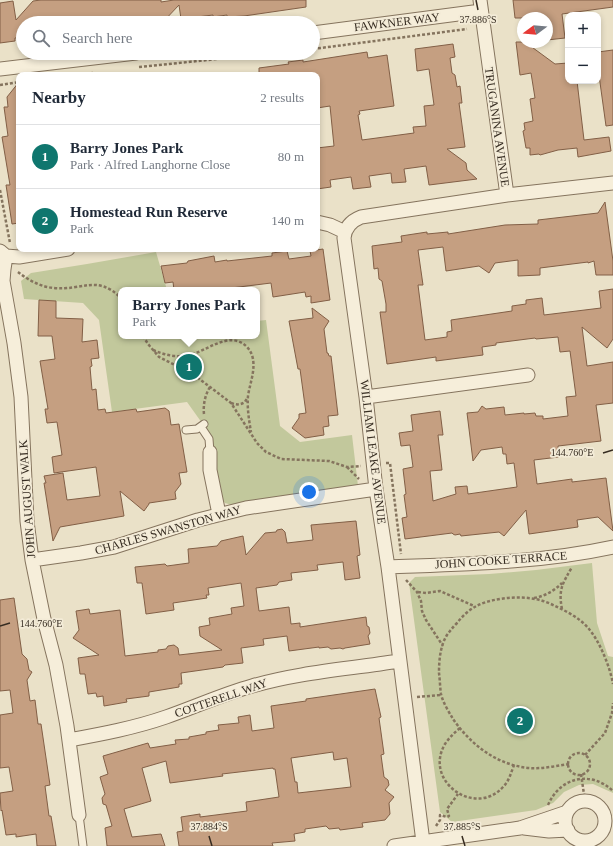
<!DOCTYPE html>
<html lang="en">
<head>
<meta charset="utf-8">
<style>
  :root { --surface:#fff; --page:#f6f6f7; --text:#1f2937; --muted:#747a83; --line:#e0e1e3; --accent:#0f766e }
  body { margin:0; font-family:Georgia,serif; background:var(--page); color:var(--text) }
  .controls { position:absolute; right:12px; top:12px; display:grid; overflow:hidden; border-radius:8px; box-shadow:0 2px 6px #0003 }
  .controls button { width:36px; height:36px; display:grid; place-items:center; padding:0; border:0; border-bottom:1px solid var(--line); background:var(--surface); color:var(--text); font:20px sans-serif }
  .compass { position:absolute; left:517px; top:12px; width:36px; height:36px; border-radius:50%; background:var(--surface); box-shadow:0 2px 6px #0003; rotate:254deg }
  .you { position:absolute; left:309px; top:492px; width:14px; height:14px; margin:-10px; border:3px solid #fff; border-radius:50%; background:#1a73e8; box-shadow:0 0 0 6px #1a73e833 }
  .badge { display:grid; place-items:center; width:26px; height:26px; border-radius:50%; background:var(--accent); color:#fff; font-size:13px; font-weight:700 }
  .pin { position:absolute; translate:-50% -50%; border:2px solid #fff; box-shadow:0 1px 4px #0006 }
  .popup { position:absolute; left:118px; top:287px; width:142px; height:52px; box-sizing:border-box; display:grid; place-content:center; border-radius:8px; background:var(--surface); filter:drop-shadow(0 1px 3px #0005); font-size:13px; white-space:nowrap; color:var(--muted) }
  .popup b { font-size:15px; color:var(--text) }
  .popup::after { content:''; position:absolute; left:50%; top:100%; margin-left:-8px; border:8px solid transparent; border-top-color:var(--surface) }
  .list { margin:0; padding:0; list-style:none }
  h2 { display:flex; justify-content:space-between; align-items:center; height:52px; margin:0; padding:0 16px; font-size:17px }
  h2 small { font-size:13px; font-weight:400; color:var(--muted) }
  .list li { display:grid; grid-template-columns:26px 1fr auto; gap:12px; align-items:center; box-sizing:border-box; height:64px; padding:0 16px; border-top:1px solid var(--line) }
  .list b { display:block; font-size:15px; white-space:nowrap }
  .list p { margin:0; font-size:13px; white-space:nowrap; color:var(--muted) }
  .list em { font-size:13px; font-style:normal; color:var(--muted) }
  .icon { flex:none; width:22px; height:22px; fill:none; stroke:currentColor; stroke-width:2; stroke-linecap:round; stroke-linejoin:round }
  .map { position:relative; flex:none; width:613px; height:846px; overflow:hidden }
  .search { position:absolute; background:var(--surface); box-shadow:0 2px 6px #0003; left:16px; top:16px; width:304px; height:44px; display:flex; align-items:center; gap:10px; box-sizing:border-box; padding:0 14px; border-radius:22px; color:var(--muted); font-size:15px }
  .panel { position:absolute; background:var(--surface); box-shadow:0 2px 6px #0003; left:16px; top:72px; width:304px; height:180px; border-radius:8px }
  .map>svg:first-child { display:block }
  .green { fill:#c2c89c }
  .building { fill:#c59f81; stroke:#825f46; fill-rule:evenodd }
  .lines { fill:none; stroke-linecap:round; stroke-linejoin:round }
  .lane-casing { stroke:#85745e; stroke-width:9 }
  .street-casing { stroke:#85745e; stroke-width:15 }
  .path { stroke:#85745e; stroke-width:2.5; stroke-dasharray:3 2; stroke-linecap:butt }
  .lane { stroke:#f6eeda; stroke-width:7 }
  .street { stroke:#f6eeda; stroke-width:13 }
  .ticks { fill:none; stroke:#362c21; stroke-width:1.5 }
  .labels { text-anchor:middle; stroke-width:3.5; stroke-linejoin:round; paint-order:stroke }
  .street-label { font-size:12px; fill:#362c21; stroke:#f3ebd7 }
  .ticks-label { font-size:10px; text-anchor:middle; fill:#362c21; stroke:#f3ebd7; stroke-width:3.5; stroke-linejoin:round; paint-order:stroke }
</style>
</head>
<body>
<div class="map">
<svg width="613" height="846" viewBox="0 0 613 846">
  <rect width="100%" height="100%" fill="#eae1c8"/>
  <path class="green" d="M156 252 167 290H121V336H257V321L266 320 280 426 300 442 352 435 358 486 232 505 225 503 221 498 212 437 187 402 112 412 99 320 83 303 24 299 21 281 31 273 87 264Z
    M592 563 597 623 608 656 613 657V793L593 784 579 785 564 792 553 803 536 810 452 822 440 812 409 583 415 577 489 574 536 570Z"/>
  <path class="building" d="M41 0H161V2L174 0H306V7L244 16 227 17V15L213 17V15L181 19 179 5 162 23H23V37L15 38V41L0 43V3L13 1 16 20 33 1Z
    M513 0H613V7L562 14 565 38 547 40V18H515Z
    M516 42H525L555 64 568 63V81H577L584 140 609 137 611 151 578 157 577 148 558 150 540 155 539 154 530 155V148H526L523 131 525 130 524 123 533 121 530 99 535 98 531 73 520 75Z
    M453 44 455 57 450 58 452 73 455 75 457 87 460 86 462 103H459L465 147 447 149 466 163 467 170 477 179 429 185 426 166 404 169 406 182 392 183 391 173 369 176 371 187 353 189 351 177 330 180 331 187 317 189V148L334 146 330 106 317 108V75H259V68L289 64 288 62 303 60V62L367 52 368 58 387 55 394 106 359 111 360 114 358 115 362 140 414 133 413 127 426 126 424 106 434 105 429 69 417 71 415 49Z
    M613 50V125L606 126 598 68V52Z
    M19 82V223L12 224 6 185H10L2 137 8 136 4 107H8L7 97Z
    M605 202 613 261V275H596L594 261 588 263V262L540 268V275L518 276V260L495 263 489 273 479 266 446 271 443 247 418 250 423 285H418L425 340 447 337V332L452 331 451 320 512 311V306L526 304V300L542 298 544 315 601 308 599 291 613 289V339L607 348 582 327 587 366 613 362V403L596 405 601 441 558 446 559 457 534 460 537 484 572 479V482L606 478 613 531 598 517 577 520 578 527 529 534 526 510 504 536 499 532 461 536 460 534 455 535 453 534 452 533 405 539 402 518 407 517 404 495 406 494 403 469 413 467 410 445 401 446 399 433 413 431 411 415 440 411 443 435H438L442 470 430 471 433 501 456 494 455 487 467 486 468 494 517 487 514 463 507 464 506 454H503L502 447 481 450 473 461 467 413 478 412 482 406 486 409 504 407 505 415 524 413V414L535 413 536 416H543V419L568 416 566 397 576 396 570 351 560 352 558 337 536 339 535 338 496 343V345L482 347 483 355 436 361V357L387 364 380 312H386V304L382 281 379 279 378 268 374 269 372 246 402 242 401 236 427 232V234L448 232V234L505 225 538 224V220L598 213Z
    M323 249 330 300 311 303V296L306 297 305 292 273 297 271 283 231 288 232 290H174L173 282 165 283 161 266 187 263 188 261 214 256 215 262 227 260V261L272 256V253L287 251 289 259 311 256 310 251Z
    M39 300 56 301V318L83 319 82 342 97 340 99 358 91 359 92 366 90 367 92 390 96 389 98 410 105 409 106 413 136 409 137 412 165 408 169 411 171 425 179 424 187 472 179 473 181 484 175 492 176 499 149 503V504L144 511 120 491 124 516 60 527 53 541 44 483H46L44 476 63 473 67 500 100 496 96 467 54 473 52 457 62 455 57 422 47 423 45 409H48L40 361 55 359 52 336H38Z
    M312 308 329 321 324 329 327 353H328L329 356H331L338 415 328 416 329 426 323 427 324 435 305 438 292 428 299 418V414L306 413 300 369H298L289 321 313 318Z
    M356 521 360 555 357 556 360 578 345 580 343 562 317 565 318 570 291 573 292 580 279 582 277 585 256 588 259 611 289 607 291 624 300 623V627L366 617 367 626 369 627 370 633 368 636 370 644 345 648 343 649 340 648 331 649 328 647 319 648V647L289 651 287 636 263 639 264 645 241 648 243 663 225 665 223 667 181 673 182 684H179V687L149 692V696L126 699 127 702 104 706 103 696 97 697 96 693 88 694 85 674H80L78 658 99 655 73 638 79 630 76 611 89 609 90 614 120 610 125 656 158 652V650L166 649 168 646 174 645 178 648 179 655 222 650 200 636 199 627 210 625 209 618 232 614 231 608 244 606 241 583 208 588 209 595H206L207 598 173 603 174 610 146 614 142 583H137L135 567 165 564 167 566 189 563 188 549 217 546 221 541 243 536 246 555 265 533 276 532 277 530 282 529 285 532 287 543 313 540 311 525Z
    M14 598 22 654 27 659 29 670 32 672 27 680 30 701 35 700 38 724H41L50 785 45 786 49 816H51L56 846H37L36 834 16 837V834L6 835 2 810 1 811 0 793 13 791 9 767 0 768V715L13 713 10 690 0 691V600Z
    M375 689 381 717 379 718 384 754 381 755 384 777 388 780 389 785 385 790 394 797 389 803 390 814 385 820 362 823 363 827 340 830 339 828 329 829 326 826 305 829V832L294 834 295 841 272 843 273 846H179L177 832 183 831 181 817 200 814V817L247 811 246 802 279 797 275 769H273V768L222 774 223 776 170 783 166 761 142 768 151 801 124 809 132 837 161 834 165 846H107L105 828 112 826 106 805 103 804 102 798 105 794 100 777 108 774 103 756 148 743 150 748 176 744 175 740 189 739V737L206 734V732L219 730 218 725 239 723 238 717 250 715 252 731 274 728 271 706 306 701V699ZM333 752 334 760 347 758 351 787 298 793 297 782H295L291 758Z"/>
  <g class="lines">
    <defs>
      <path id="lane" d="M201 427 209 439 210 452
        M186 430 197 429 204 424
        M79 815 83 846"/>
      <path id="street" d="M480 0 507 195 613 183
        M313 33 481 11
        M0 69 136 53
        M317 222 330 225 345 232
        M0 251 6 256 19 257 68 249
        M6 256 4 269 3 281 14 343 21 397 27 521 32 560 44 619 56 665 67 726 79 815
        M366 397 528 375
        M210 452V470L219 514
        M32 560 81 553 114 547 198 520 246 508 376 489
        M388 567C463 564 539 563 613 547
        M69 740C102 734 134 728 166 717 195 707 223 694 252 686 300 672 350 669 399 661
        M565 821a20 20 0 1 1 40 0a20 20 0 1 1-40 0Z
        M524 828 549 831 568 830
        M423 842 388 567 376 489 366 397 344 238C345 228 351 221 361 217L507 195
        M394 846 520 828 567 812"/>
    </defs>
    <use href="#lane" class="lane-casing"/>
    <use href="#street" class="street-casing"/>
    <path class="path" d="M313 49 467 29
      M139 67 276 53
      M81 75 93 73
      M0 85 19 82
      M0 190 10 243
      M18 272C28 280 41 287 54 288 82 291 97 274 121 298
      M143 336 148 344 159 357 193 374 231 403 257 443 266 452 281 459 329 461 347 467 361 466
      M153 350C165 355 177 358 189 355 206 352 229 330 246 346 250 350 252 354 253 359 255 372 250 383 248 396 247 408 249 420 251 432
      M187 370V363L190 355
      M231 403C237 405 240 405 245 402L247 398
      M204 414C203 405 205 395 210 387
      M386 463H390L401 554
      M347 467 359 479
      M406 580 417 592 421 601 422 611 426 620 443 646
      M418 592 426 593 440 591 474 606
      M534 598C545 596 554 591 562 583
      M562 609C558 589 563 583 572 567
      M417 697 441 695
      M460 728C454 733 449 738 445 744 423 781 475 818 503 787 509 781 511 773 514 765
      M568 764a11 11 0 1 1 22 0a11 11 0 1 1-22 0Z
      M585 755 605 733 612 713 613 703
      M569 764C556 766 542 769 529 768 497 765 471 745 453 719 449 712 443 703 441 694 440 688 440 680 439 673 439 661 440 646 447 635 450 631 453 627 457 623 469 608 480 602 500 599 518 596 537 597 553 605 566 611 580 618 589 629 600 642 610 667 613 684
      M581 774 585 801
      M548 805C560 777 591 770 613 791
      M436 826 440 820V815L447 817 449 816 447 809 458 794"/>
    <use href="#lane" class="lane"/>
    <use href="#street" class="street"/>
  </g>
  <path class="ticks" d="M476 0 478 10M603 453 613 450M0 626 10 623M209 836 212 846M462 836 465 846"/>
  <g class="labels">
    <g class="street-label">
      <text transform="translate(397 22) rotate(-7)" y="4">FAWKNER WAY</text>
      <text transform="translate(497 127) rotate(82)" y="4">TRUGANINA AVENUE</text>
      <text transform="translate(373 452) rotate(83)" y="4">WILLIAM LEAKE AVENUE</text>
      <text transform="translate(27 499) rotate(-94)" y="4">JOHN AUGUST WALK</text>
      <text transform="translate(168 530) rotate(-16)" y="4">CHARLES SWANSTON WAY</text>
      <text transform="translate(501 560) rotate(-4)" y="4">JOHN COOKE TERRACE</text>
      <text transform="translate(221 698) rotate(-19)" y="4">COTTERELL WAY</text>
    </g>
  </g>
  <g class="ticks-label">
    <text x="478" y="23">37.886°S</text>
    <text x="572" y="456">144.760°E</text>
    <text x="41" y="627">144.760°E</text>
    <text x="209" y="830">37.884°S</text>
    <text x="462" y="830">37.885°S</text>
  </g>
</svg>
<div class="controls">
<button>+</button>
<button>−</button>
</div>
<svg class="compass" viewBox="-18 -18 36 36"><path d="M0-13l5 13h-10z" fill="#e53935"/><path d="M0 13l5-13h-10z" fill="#747a83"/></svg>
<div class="you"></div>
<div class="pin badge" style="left:189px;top:367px">1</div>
<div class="popup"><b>Barry Jones Park</b>Park</div>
<div class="pin badge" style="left:520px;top:721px">2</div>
<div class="search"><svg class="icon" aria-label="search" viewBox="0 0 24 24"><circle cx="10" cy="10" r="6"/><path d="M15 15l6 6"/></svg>Search here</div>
<section class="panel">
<h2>Nearby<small>2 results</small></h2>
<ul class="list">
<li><span class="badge">1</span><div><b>Barry Jones Park</b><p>Park · Alfred Langhorne Close</p></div><em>80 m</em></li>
<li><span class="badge">2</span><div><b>Homestead Run Reserve</b><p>Park</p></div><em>140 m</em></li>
</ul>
</section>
</div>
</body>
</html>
